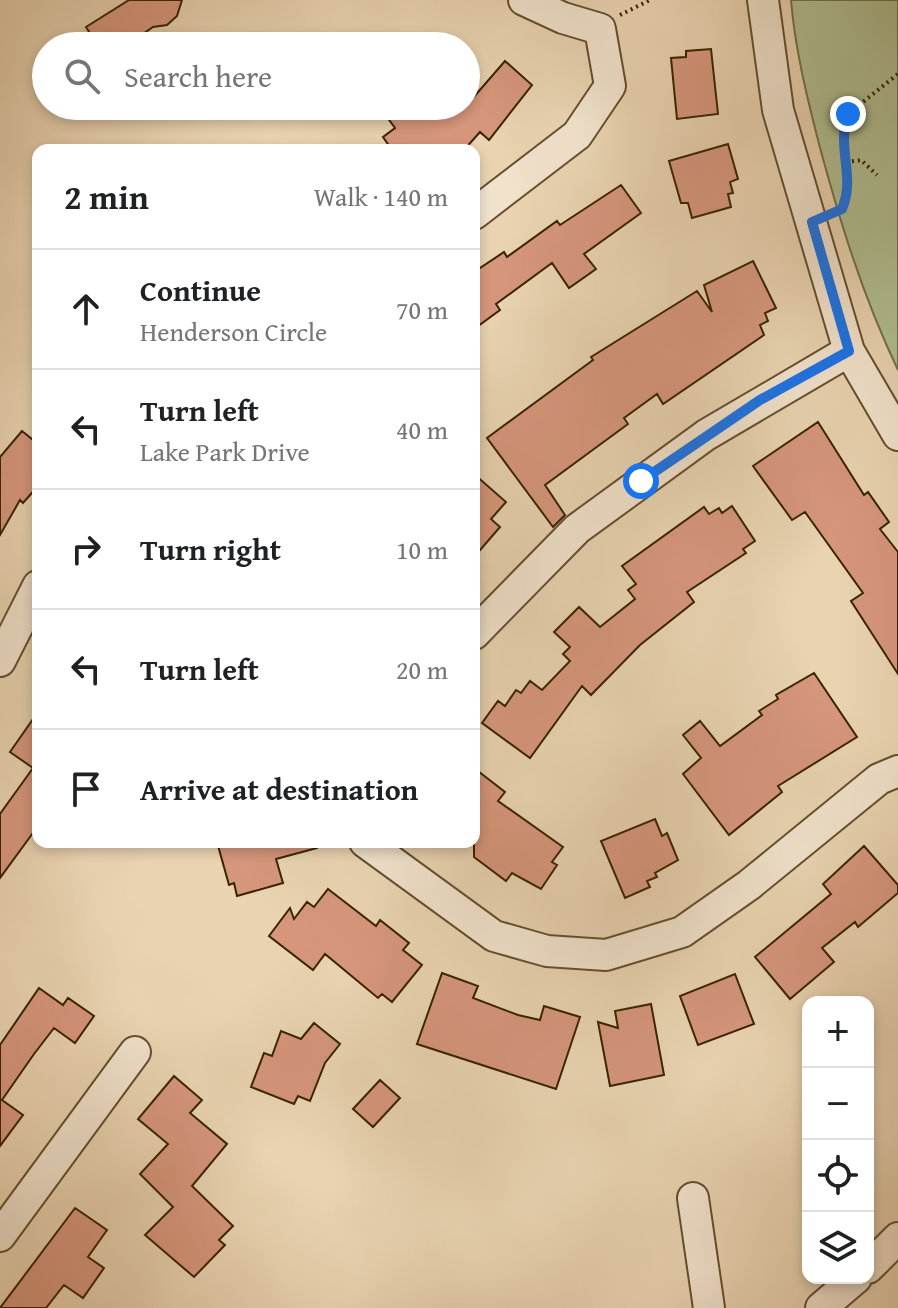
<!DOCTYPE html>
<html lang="en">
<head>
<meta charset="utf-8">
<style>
  :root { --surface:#fff; --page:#f6f6f6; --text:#202124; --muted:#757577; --line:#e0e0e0 }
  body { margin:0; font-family:"Gentium Book Plus",serif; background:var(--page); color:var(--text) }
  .controls { position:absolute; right:24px; bottom:24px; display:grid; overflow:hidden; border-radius:16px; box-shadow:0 4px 12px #0003 }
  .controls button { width:72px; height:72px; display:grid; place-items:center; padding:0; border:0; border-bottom:2px solid var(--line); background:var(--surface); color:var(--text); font:40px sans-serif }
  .stop { position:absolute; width:24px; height:24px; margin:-18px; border:6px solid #1a73e8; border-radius:50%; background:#fff }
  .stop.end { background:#1a73e8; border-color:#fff; box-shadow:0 2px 8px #0008 }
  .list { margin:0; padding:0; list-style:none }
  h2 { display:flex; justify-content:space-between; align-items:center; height:104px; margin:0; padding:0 32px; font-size:34px }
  h2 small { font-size:26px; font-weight:400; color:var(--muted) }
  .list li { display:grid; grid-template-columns:52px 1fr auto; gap:24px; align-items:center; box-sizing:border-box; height:120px; padding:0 32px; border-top:2px solid var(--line) }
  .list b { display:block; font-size:30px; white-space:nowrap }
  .list p { margin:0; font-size:26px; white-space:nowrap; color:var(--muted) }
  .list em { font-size:26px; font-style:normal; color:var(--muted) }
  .icon { flex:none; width:44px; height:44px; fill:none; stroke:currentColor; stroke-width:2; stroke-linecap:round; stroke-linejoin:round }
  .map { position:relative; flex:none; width:898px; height:1308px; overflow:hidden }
  .search { position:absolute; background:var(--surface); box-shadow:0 4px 12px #0003; left:32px; top:32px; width:448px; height:88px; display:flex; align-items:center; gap:20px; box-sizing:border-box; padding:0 28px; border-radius:44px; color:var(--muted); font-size:30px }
  .panel { position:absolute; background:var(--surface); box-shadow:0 4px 12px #0003; left:32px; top:144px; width:448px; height:704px; border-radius:16px }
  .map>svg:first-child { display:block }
  .green { fill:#b0be91; stroke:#747048; stroke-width:2 }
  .building { fill:#d6967c; stroke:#392300; stroke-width:2 }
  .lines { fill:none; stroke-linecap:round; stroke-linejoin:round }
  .minor-casing { stroke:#654f2c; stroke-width:34 }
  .path { stroke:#392300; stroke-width:4; stroke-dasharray:2 4; stroke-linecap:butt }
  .minor { stroke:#f1e2cc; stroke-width:30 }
  .route { stroke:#1a73e8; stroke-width:10 }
</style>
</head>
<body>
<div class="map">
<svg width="898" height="1308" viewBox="0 0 898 1308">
  <rect width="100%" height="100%" fill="#e9d3b1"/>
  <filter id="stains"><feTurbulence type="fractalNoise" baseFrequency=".0025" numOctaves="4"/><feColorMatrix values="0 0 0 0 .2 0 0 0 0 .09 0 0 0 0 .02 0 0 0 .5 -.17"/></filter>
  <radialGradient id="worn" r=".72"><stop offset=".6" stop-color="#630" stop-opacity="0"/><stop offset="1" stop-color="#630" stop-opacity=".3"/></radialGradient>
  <path class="green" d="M791 0H898V370C863 297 840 222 819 144 807 97 795 49 791 0Z"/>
  <path class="building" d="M129 0H182L177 16 167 25 153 27 126 46H98L86 27Z
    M711 49 718 114 677 119 671 58 686 57V51Z
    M505 61 532 85 489 140 480 132 464 150H392L383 137 395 128 379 106H466Z
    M728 144 738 179 730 182 733 193 728 194 731 207 692 218 688 203H681L669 161Z
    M621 185 641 213 584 254 596 269 569 288 552 263 496 304 500 310 474 329V272L504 252 507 257 557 221 560 225Z
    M753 261 776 308 765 313 768 321 760 325 764 335 663 404 657 394 624 418 628 424 545 485 565 515 553 527 487 438 593 360 591 357 697 291 712 312 704 285Z
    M818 422 864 495 868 492 889 522 880 529 898 552V674L851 601 863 593 805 512 792 520 753 466Z
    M22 431 38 444V486L23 503 20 500 0 535V457Z
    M474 474 506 502 491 519 500 527 474 557Z
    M732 506 755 541 743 549 746 553 687 592 694 602 640 645 591 695 582 686 530 758 482 723 498 701 505 706 516 690 521 693 530 681 542 690 570 661 563 654 570 647 554 632 579 607 600 627 635 599 628 590 636 584 622 566 704 507 709 514 719 508 722 513Z
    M814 673 857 737 778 786 782 792 729 835 683 774 701 758 683 735 700 721 720 746 762 715 759 711 778 699 776 695Z
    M38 712V826L0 878V814L33 768 10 752Z
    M474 768 505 792 498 801 563 847 552 862 557 865 541 889 512 873 506 881 474 857Z
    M655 819 662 836 667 833 678 860 655 873 657 877 647 881 650 887 625 898 601 841Z
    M217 842H317V848L276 859 283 883 237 896 234 883 229 885Z
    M864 846 898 885V893L858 927 855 922 822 948 834 962 790 999 755 957 831 894 823 884Z
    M328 889 376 926 380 920 409 943 403 950 422 965 392 1002 382 994 378 998 325 954 313 970 269 936 290 908 294 919 307 902 314 907Z
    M442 973 478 986 473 998 518 1015 540 1020 544 1006 580 1017 556 1089 417 1044Z
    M735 974 754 1024 698 1045 680 996Z
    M39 988 63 1005 68 998 94 1016 75 1043 54 1028 34 1054 2 1100 23 1115 0 1146V1045Z
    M651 1004 664 1075 610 1086 598 1022 618 1028 615 1011Z
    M314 1023 340 1044 325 1063 310 1101 298 1096 294 1104 251 1087 264 1053 272 1056 281 1031 301 1039Z
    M174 1076 202 1100 190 1113 227 1144 192 1186 233 1226 219 1240 225 1245 194 1277 145 1235 173 1207 140 1174 168 1144 138 1119Z
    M380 1080 400 1098 373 1127 353 1109Z
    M75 1208 107 1230 88 1257 104 1268 83 1298 64 1285 46 1308H0Z"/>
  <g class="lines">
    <defs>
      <path id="minor" d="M763 0 778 110 849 351 898 435
        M474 214 577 135 610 86 600 29 563 18 524 0
        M474 634 577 529 706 435 849 351
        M0 661 38 586
        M365 842 494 936 547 951 606 955 682 932 749 885 879 779 898 771
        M693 1198 709 1308
        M0 1236 135 1052
        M868 1268 898 1238
        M821 1308 856 1278"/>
    </defs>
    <use href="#minor" class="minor-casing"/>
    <path class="path" d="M620 15 650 0
      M846 162 861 160 877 175
      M834 212 842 209 849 191 842 132 848 114 898 74"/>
    <use href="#minor" class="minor"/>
  </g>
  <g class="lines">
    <path class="route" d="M641 481 760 400 849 351 812 222 842 209C856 176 836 148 848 114"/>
  </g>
  <rect width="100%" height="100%" filter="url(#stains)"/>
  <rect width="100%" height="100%" fill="url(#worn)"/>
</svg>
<div class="controls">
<button>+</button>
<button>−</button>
<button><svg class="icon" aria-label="locate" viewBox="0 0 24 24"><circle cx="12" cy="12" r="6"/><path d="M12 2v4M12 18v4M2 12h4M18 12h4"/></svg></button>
<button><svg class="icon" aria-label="layers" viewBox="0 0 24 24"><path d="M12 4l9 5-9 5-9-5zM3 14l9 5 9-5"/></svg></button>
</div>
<div class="stop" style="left:641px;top:481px"></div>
<div class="stop end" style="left:848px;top:114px"></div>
<div class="search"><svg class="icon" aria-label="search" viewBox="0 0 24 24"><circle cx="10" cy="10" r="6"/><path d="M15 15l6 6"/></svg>Search here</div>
<section class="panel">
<h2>2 min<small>Walk · 140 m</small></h2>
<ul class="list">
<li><svg class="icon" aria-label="ahead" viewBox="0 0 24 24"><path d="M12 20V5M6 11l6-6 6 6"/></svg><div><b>Continue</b><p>Henderson Circle</p></div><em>70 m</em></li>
<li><svg class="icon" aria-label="left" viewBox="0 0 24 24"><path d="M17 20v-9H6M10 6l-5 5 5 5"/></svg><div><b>Turn left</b><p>Lake Park Drive</p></div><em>40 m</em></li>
<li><svg class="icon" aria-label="right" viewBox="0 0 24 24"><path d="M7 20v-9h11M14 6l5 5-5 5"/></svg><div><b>Turn right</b></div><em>10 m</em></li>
<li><svg class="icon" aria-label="left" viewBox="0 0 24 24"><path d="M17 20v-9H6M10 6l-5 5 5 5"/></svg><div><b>Turn left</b></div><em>20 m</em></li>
<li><svg class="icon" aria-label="arrive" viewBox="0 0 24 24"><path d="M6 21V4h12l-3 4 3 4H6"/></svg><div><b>Arrive at destination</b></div></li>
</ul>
</section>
</div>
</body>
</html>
